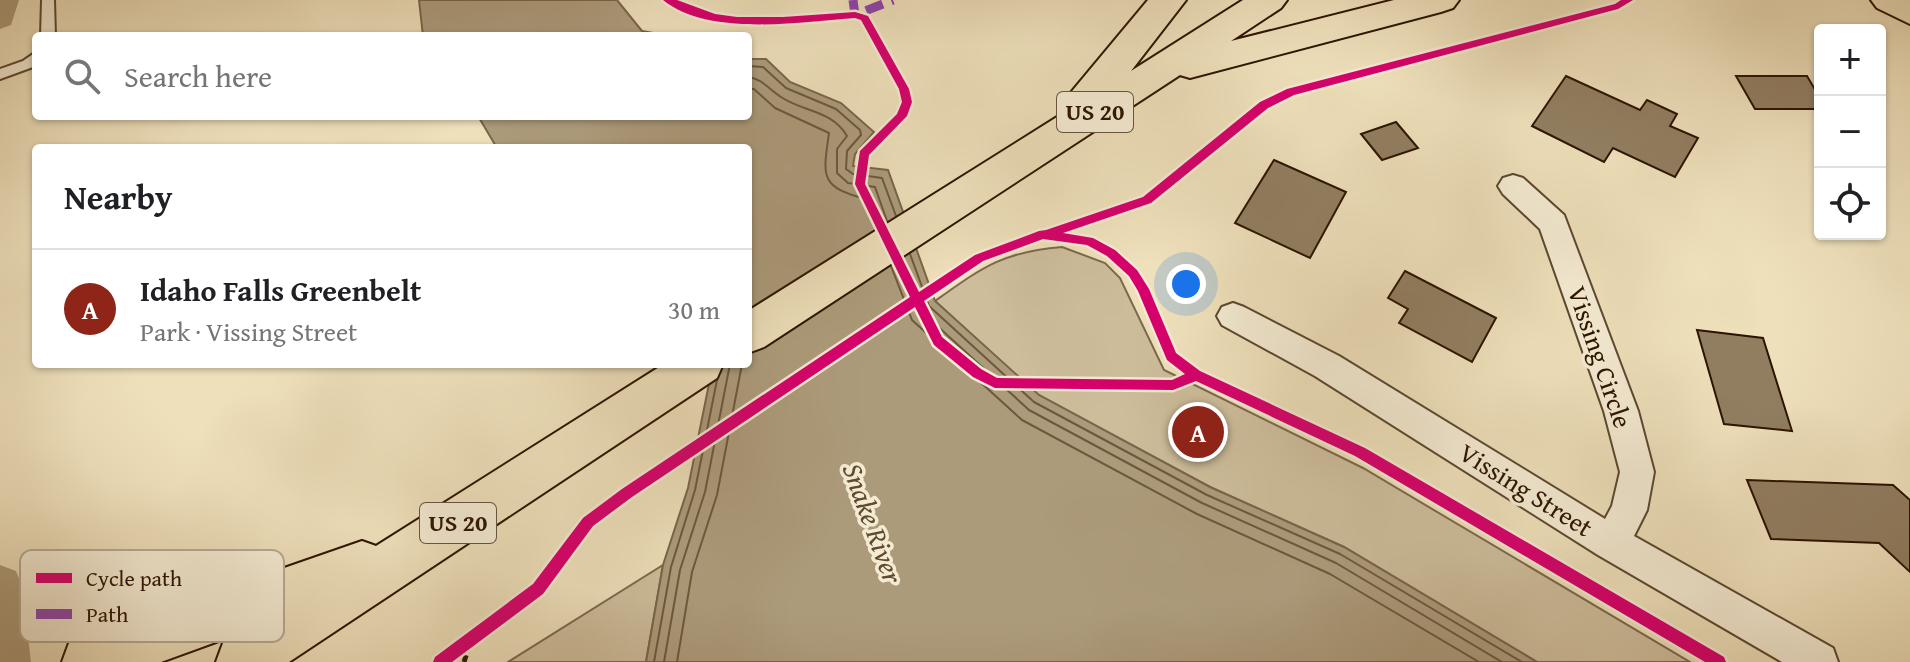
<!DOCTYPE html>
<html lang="en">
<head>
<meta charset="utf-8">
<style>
  :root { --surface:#fff; --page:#f2f2f2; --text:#202124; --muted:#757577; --line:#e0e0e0; --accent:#8f2418 }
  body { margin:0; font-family:"Gentium Book Plus",serif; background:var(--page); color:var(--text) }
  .controls { position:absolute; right:24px; top:24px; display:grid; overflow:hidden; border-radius:8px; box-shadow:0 2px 6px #0004 }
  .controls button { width:72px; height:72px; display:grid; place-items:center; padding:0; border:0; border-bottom:2px solid var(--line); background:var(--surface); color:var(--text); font:40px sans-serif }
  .you { position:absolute; left:1186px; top:284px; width:28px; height:28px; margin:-20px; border:6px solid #fff; border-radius:50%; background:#1a73e8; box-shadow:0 0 0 12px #1a73e833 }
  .badge { display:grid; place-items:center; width:52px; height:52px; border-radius:50%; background:var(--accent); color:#fff; font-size:26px; font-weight:700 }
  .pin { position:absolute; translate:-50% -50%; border:4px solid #fff; box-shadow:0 2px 8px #0006 }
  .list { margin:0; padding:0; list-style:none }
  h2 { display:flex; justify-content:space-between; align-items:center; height:104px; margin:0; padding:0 32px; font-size:34px }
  h2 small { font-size:26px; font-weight:400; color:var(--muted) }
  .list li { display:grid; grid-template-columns:52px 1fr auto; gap:24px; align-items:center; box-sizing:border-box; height:120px; padding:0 32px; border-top:2px solid var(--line) }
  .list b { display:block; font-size:30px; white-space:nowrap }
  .list p { margin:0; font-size:26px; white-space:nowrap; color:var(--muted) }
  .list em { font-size:26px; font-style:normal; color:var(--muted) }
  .icon { flex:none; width:44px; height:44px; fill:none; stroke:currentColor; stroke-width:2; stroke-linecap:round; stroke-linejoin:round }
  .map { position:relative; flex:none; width:1910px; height:662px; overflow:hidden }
  .search { position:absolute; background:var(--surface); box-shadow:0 2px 6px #0004; left:32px; top:32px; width:720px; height:88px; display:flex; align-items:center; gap:20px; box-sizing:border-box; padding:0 28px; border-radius:8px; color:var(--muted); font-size:30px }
  .panel { position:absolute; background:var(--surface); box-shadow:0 2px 6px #0004; left:32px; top:144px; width:720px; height:224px; border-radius:8px }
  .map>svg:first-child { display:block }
  .green { fill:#cdbd9b; stroke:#7c684e; stroke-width:2 }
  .water { fill:#ac9b7b; stroke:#79654a; stroke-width:2 }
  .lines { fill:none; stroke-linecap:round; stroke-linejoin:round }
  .shore { stroke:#6c583e; stroke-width:2 }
  .canal { fill:#ac9b7b; fill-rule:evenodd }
  .building { fill:#917e61; stroke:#2c1400; stroke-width:2 }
  .lane-casing { stroke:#5c472f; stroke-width:4 }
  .street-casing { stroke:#5c472f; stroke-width:4 }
  .highway-casing { stroke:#2c1400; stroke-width:4 }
  .path { stroke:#2c1400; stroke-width:5; stroke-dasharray:7 4; stroke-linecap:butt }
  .lane { fill:#f4ebd3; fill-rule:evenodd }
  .street { fill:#f4ebd3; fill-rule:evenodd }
  .highway { fill:#eee0bb; fill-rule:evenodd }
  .quiet { stroke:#8e44ad; stroke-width:9; stroke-dasharray:18 9; stroke-linecap:butt }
  .cycleway-casing { stroke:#f4ebd3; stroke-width:5 }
  .cycleway { fill:#d6006c; fill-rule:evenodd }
  .labels { text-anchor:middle; stroke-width:7; stroke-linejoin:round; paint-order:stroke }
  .shield { fill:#f4ebd3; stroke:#68543f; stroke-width:2 }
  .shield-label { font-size:24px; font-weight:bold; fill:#2c1400 }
  .street-label { font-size:26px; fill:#2c1400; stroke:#f4ebd3 }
  .water-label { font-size:28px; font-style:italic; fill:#5f4a31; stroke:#f4ebd3 }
  .key { fill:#f4ebd3; stroke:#b8aa94; stroke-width:2 }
  .key-label { font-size:22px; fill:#2c1400 }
</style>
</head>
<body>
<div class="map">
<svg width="1910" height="662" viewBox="0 0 1910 662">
  <rect width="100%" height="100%" fill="#eee0bb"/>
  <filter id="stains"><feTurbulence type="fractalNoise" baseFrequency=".0025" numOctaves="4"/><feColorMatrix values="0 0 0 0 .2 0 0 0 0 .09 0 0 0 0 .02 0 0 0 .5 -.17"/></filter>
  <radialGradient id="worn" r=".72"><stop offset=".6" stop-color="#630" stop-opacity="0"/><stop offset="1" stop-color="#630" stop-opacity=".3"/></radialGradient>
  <path class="green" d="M1062 247 1105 263 1120 278 1164 370 1363 468 1690 662H1537L1344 547 1210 487 1039 396 935 301C983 267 1002 252 1062 247Z
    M663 565 646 662H508Z"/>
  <path class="water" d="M419 0H617L642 31 670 36H423Z
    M748 59H766L790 82 841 103 874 132 855 154 853 166 888 170 935 301 1039 395 1210 487 1344 547 1537 662H646L663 565 688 488 713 364H748V148H497L478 116H748Z"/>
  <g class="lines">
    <path class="shore" d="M748 66 763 67 786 88 836 109 860 130 861 135 847 151 846 169 853 174 882 178 896 216
      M748 77C763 79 768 89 781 97 803 112 832 110 847 136L837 149V173L848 183 875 187 887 221
      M748 89H754L775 108 829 133C823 176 819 187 866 199L877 228
      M910 254 929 306 1034 402 1207 495 1340 554 1522 662
      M901 260 922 312 1029 410 1202 503 1336 563 1502 662
      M891 266 912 320 1022 420 1197 514 1330 574 1479 662
      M654 662 671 567 695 490 717 380
      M664 662 680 570 705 492 730 364
      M677 662 692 572 717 495 742 364"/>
    <path class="canal" d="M0 0H19L11 25 0 29Z
      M0 565 16 571 22 586 31 662H0Z"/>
  </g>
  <path class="building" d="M1566 76 1640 110 1647 100 1677 114 1670 126 1698 138 1675 177 1613 148 1604 162 1532 126Z
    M1736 76H1807L1820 98V109H1755Z
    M1396 122 1418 148 1382 160 1361 134Z
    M1274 160 1346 192 1310 258 1235 223Z
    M1405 271 1496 318 1472 362 1399 323 1408 309 1388 298Z
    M1697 330 1763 338 1792 431 1724 424Z
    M1747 480 1893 485 1910 500V572L1879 543 1771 539Z"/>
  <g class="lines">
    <defs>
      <path id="lane" d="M42 0H54L55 36H41Z
        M36 52V65L33 67 0 79V69L23 61Z"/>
      <path id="street" d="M1513 175 1523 178 1564 215 1638 411 1654 472 1647 510 1634 536 1833 648 1838 662H1782L1598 555 1315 376 1222 325 1217 316 1222 307 1233 303 1244 307 1339 356 1605 519 1612 506 1620 472 1604 411 1540 229 1503 194 1498 186 1503 178Z"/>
      <path id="highway" d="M1148 0H1186L1131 71 1243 0H1287L1281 8 1231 41 1394 0H1459L1453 8 1441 12 1190 78 1180 75 764 347 748 353V311L1065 112 1062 106 1068 96Z
        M1871 0H1910V24L1877 8Z
        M664 364H723L717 378 289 662H216L223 643 238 634 161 662H62L69 643 88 636 362 541 376 546Z"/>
    </defs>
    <use href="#lane" class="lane-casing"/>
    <use href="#street" class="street-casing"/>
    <use href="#highway" class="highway-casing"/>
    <path class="path" d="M464 662 471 640"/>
    <use href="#lane" class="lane"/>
    <use href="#street" class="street"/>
    <use href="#highway" class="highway"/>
    <path class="quiet" d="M853 0 855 15 893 0"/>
    <defs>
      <path id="cycleway" d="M663 0H677L715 14 737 17H783L855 12 868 16 909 89 912 102 907 116 869 155 865 184 919 292 975 255 1039 231 1046 230 1143 197 1260 102 1287 89 1615 4 1621 0H1633L1618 9 1294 95 1268 108 1151 203 1063 233 1093 238 1115 250 1137 270 1149 289 1176 353 1200 371 1365 448 1724 657 1726 662H1705L1355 456 1196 381 1173 390 995 388 973 377 934 345 915 307 632 497 593 526 543 594 452 662H433L435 657 533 584 583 518 622 489 910 297 855 184 860 151 897 114 902 102 899 89 861 20 855 18C800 22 709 37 663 0ZM1043 239 1087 245 1107 256 1129 276 1138 291 1167 360 1185 374 1172 380 997 378 981 369 942 337 924 301 983 261Z"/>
    </defs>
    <use href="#cycleway" class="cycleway-casing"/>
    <use href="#cycleway" class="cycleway"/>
  </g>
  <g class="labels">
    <g class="shield">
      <rect x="1057" y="92" width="76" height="40" rx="6"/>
      <rect x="420" y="503" width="76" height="40" rx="6"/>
    </g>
    <g class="shield-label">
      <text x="1095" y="120">US 20</text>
      <text x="458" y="531">US 20</text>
    </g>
    <g class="street-label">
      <text transform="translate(1600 357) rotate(71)" y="9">Vissing Circle</text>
      <text transform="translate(1526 490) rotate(32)" y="9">Vissing Street</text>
    </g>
    <g class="water-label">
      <text transform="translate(873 523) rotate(70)" y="10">Snake River</text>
    </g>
  </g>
  <rect x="20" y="550" width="264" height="92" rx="12" class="key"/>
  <rect x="36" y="573" width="36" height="10" fill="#d6006c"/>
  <rect x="36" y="609" width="36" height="10" fill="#8e44ad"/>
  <g class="key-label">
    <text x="86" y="586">Cycle path</text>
    <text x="86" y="622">Path</text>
  </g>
  <rect width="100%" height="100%" filter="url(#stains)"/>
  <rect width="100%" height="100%" fill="url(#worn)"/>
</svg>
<div class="controls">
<button>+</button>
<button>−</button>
<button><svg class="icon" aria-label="locate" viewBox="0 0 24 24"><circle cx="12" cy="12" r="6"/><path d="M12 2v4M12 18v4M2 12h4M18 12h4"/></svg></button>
</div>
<div class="you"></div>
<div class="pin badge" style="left:1198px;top:432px">A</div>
<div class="search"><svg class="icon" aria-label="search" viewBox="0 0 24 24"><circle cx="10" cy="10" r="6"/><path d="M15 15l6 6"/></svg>Search here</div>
<section class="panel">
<h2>Nearby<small></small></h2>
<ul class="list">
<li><span class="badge">A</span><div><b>Idaho Falls Greenbelt</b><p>Park · Vissing Street</p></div><em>30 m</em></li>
</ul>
</section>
</div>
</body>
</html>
